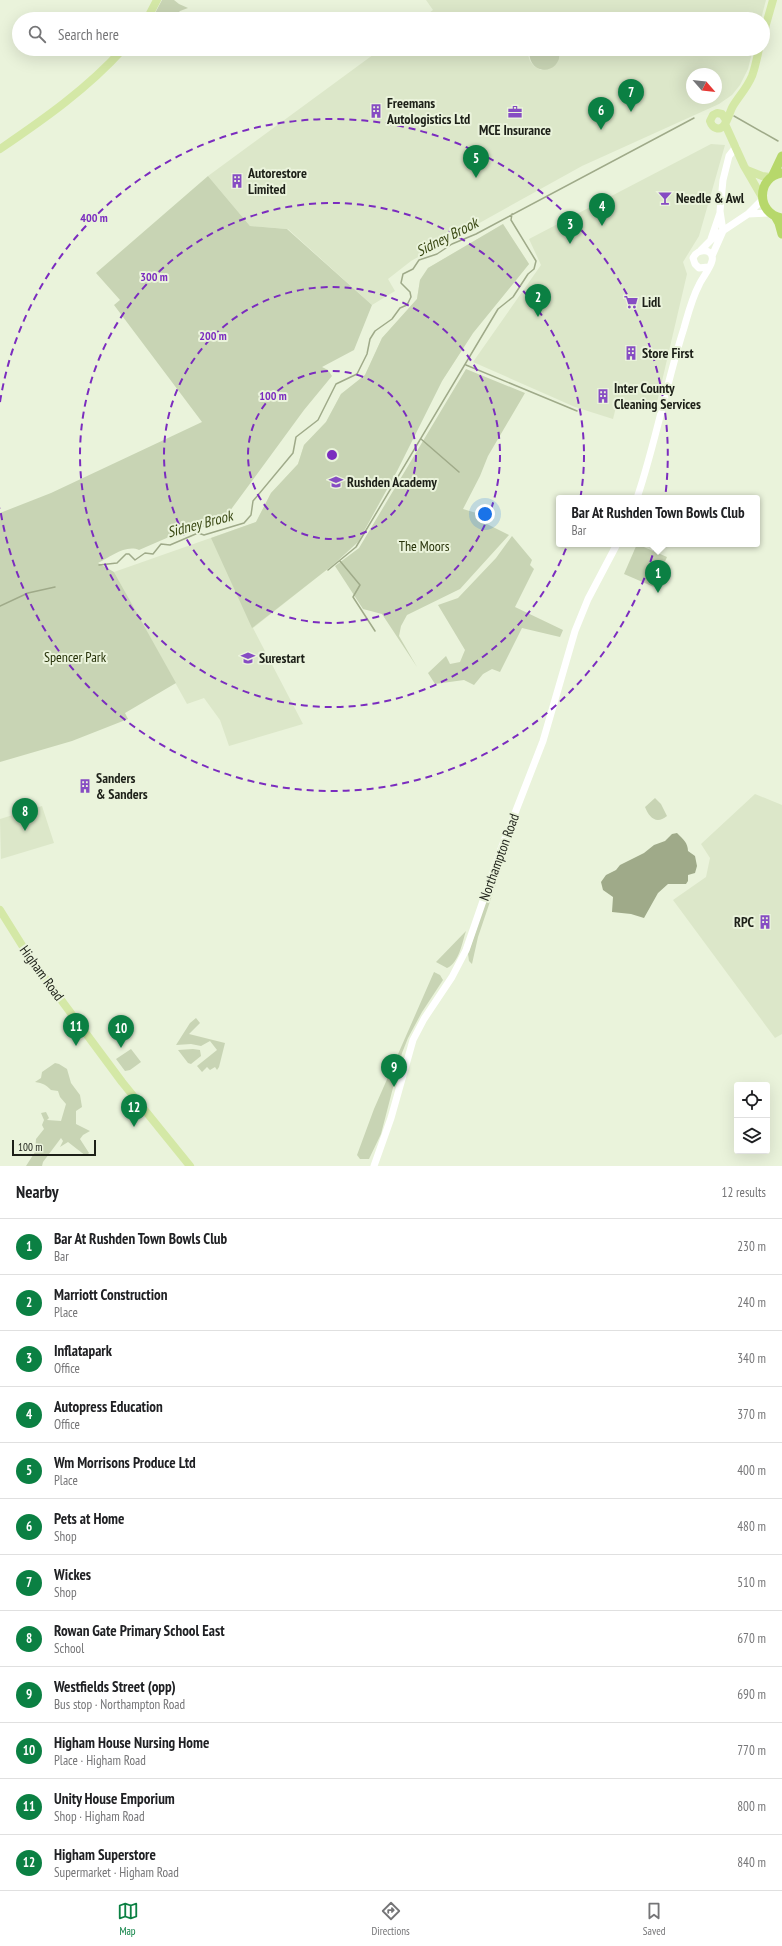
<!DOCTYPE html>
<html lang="en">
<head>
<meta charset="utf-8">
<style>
  :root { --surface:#fff; --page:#f2f2f2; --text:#202124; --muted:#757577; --line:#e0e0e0; --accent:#0b8043 }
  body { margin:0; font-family:"PT Sans Narrow",sans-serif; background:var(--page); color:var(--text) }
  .controls { position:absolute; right:12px; bottom:12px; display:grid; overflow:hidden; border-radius:4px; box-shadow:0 4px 16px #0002 }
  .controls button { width:36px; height:36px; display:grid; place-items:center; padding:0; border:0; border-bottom:1px solid var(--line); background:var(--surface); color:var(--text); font:20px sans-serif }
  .compass { position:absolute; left:686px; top:68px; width:36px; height:36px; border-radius:50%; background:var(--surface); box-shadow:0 4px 16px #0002; rotate:118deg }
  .scale { position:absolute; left:12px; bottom:10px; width:84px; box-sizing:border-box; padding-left:4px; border:2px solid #1d2018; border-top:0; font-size:11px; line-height:14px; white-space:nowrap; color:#1d2018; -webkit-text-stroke:3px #eaf3db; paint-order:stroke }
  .you { position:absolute; left:485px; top:514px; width:14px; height:14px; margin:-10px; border:3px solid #fff; border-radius:50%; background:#1a73e8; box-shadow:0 0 0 6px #1a73e833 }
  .badge { display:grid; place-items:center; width:26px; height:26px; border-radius:50%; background:var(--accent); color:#fff; font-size:13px; font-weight:700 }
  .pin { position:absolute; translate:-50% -33px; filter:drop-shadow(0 1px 2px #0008) }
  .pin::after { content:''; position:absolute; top:21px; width:14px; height:12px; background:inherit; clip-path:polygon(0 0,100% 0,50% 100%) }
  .popup { position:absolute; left:556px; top:495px; width:204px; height:52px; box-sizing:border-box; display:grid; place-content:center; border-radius:4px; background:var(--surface); filter:drop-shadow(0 1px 3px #0005); font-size:13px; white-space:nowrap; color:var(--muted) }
  .popup b { font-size:15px; color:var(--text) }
  .popup::after { content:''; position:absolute; left:50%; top:100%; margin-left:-8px; border:8px solid transparent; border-top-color:var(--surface) }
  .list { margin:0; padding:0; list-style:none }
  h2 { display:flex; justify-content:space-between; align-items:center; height:52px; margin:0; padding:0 16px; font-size:17px }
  h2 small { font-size:13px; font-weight:400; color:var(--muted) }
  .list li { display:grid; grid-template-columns:26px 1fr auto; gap:12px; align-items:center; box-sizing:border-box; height:56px; padding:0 16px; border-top:1px solid var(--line) }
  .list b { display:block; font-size:15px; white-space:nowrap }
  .list p { margin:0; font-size:13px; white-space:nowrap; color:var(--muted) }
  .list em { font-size:13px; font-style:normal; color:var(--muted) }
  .icon { flex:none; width:22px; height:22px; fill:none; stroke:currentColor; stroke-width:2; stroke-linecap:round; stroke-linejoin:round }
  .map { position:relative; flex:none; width:782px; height:1166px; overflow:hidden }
  .search { position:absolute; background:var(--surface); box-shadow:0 4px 16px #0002; left:12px; right:12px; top:12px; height:44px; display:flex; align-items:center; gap:10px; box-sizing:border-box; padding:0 14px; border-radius:22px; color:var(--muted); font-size:15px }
  .sheet { height:724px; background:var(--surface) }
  nav { display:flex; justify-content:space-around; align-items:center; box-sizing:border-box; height:56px; border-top:1px solid var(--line); background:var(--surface); font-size:11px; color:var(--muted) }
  nav a { display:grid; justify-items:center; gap:2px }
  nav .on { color:var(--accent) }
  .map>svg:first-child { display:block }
  .built { fill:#dce7c9; fill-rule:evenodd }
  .green { fill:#c8d4b4 }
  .water { fill:#9faa89 }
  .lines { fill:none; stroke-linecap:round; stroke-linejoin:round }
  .stream { stroke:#9faa89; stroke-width:1.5 }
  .secondary { stroke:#fff; stroke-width:7 }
  .primary { stroke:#d4e8a6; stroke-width:8 }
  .highway { stroke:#b7d86b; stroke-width:9 }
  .ring { fill:none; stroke:#7b2cbf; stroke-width:2; stroke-dasharray:7 5 }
  .labels { text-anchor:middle; stroke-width:4; stroke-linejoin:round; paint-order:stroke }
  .poi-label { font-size:14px; font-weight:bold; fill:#1d2018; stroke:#eaf3db; text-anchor:start }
  .park-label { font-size:14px; fill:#263108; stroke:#eaf3db }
  .street-label { font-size:14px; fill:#1d2018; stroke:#eaf3db }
  .water-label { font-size:15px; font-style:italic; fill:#3a4914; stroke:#eaf3db }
  .centre { fill:#7b2cbf; stroke:#eaf3db; stroke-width:2 }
  .ring-label { font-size:12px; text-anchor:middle; font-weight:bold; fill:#7b2cbf; stroke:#eaf3db; stroke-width:4; stroke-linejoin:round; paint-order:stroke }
</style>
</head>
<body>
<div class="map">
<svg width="782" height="1166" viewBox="0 0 782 1166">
  <rect width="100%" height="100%" fill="#eaf3db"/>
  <path class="built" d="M426 0H766L761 19H421L433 10Z
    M381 49H530L528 55 530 61 534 66 541 70 560 57V49H753L748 69 740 85 732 95 719 104 582 166 411 261 388 279 395 291 372 305 288 229 250 226 208 176ZM692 74H716V98H692Z
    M711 144 725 145 699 236 683 262 687 274 655 411 617 403 613 419 575 407 473 362 541 265 529 239Z
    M503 224 529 264 473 333 442 381 397 471 358 542 334 564 253 628 303 724 229 746 220 720 204 698 187 704 114 572 256 522 271 493 298 464 304 445 326 422 341 394 365 375 382 338 417 299 420 280 428 268Z
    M755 794 782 805V1034L775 1038 673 900 706 877 710 858 701 844Z
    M42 806 54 843 1 859 0 819Z"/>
  <path class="green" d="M162 0H174L179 4 188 8 180 11 172 19H152Z
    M530 49H560C562 78 525 75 530 49Z
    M208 176 250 226 287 229 372 305 354 350 322 367 328 370 332 376 304 410 224 519 205 527H192L139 550C126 544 110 557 98 563L114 572 176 683 125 713 128 719 72 741 0 762V513L51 493 202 422 114 305 120 300 96 273Z
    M503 224 529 264 473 333 442 381 397 471 358 542 334 564 252 628 211 538 256 522 271 493 298 464 304 445 326 422 341 394 365 375 382 338 417 299 420 280 428 268Z
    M466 369 525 393 488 456 480 476 463 509 483 515 485 523 509 535 460 589 407 615 401 626 399 636 417 667 382 614 363 609 335 566 359 548Z
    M512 536 532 560 530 565 534 569 515 607 563 630 560 637 522 628 500 672 492 669 483 674 474 685 464 680 435 684 428 673 446 656 450 664 460 662 465 650 438 605 458 598 496 558Z
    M637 544 667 557 654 587 624 574Z
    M655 798 661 804 667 816C656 825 649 817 645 807Z
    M496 871 500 872 478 937 472 964 469 961 468 954Z
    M466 931C462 943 459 963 447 968L436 962Z
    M434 972 440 975 443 980 422 1012 408 1038 402 1053 381 1134 369 1159H360L357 1155 374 1109Z
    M196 1018 200 1023 189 1034 225 1043 219 1067 217 1070 215 1067 210 1070 207 1067 202 1072 197 1066 217 1050 210 1041 201 1046 191 1044 176 1045 190 1023Z
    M131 1049 141 1062 130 1070 125 1071 116 1059Z
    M193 1049 200 1050 201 1056 191 1064 188 1063 178 1050Z
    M55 1063 59 1064 67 1069 71 1083 80 1095 82 1107 76 1111V1124L90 1131 83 1135 80 1139 89 1153 86 1156 68 1142 60 1147 63 1141 61 1138 43 1162 42 1166H26L35 1152 36 1139 44 1129 42 1125 44 1120 41 1113 46 1112 49 1118 47 1120 61 1121 66 1104 60 1097 58 1091 51 1090C46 1085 43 1083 35 1082L41 1078 42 1072Z"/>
  <path class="water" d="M677 833C683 839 688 843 688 851L695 856 697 866 695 873 688 875V881L686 884H668L658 893 644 918 631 914 612 912 613 897 603 890 601 882 606 875 616 870 620 865 644 853 654 845 665 841 672 834Z"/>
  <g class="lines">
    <path class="stream" d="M734 116 778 141
      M466 365 577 411
      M421 439 459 472
      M340 561 360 585 353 597 375 631
      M99 565 117 563 126 554H129L135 560 145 553 153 554 161 544 170 545 198 533 204 535 244 523 251 515 253 501 293 453 296 437 318 420 336 384 357 374 367 354 370 339 375 331 392 319 400 308 407 305 411 297 410 292 401 283 403 274 413 269 419 260 437 254 452 244 476 234 694 118
      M328 570 356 547 498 309 513 297 528 274 534 269 536 261 511 220 512 214
      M0 606 28 593 55 587"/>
    <path class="secondary" d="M748 214 770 213
      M711 239 720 213
      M701 250 715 236 748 214 762 200
      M712 256 723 231 720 211 723 180 729 156 736 147
      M637 498C656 442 666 384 684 328 688 314 692 298 699 285 702 278 710 269 712 261 715 249 698 247 693 258L695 264 699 268 708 267
      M374 1166 391 1118 413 1040 424 1019 452 977 466 950 501 849 543 741 575 631 588 599 617 544"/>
    <path class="primary" d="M147 19 157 0
      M763 35 773 0
      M726 120 722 114 717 113 713 115 710 121C711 124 712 127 716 128 726 132 729 112 733 106 739 96 747 88 752 76 755 68 757 58 759 49
      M725 124 744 166 762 197
      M0 149C44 119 87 89 123 49
      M747 170 762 176 770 177
      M0 910 30 958 122 1082 190 1166"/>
    <path class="highway" d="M782 173C756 177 756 214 782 218
      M773 175 782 156
      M775 216 779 223 782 234"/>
  </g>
  <g class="ring">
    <circle cx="332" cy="455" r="84"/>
    <circle cx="332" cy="455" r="168"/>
    <circle cx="332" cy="455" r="252"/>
    <path d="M0 402A336 336 0 1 1 0 508"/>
  </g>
  <defs>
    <symbol id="building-bare" viewBox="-9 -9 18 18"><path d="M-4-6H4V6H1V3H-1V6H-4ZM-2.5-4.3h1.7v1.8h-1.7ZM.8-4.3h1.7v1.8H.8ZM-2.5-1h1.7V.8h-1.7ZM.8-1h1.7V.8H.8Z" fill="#864cc3" stroke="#eaf3db" stroke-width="2.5" paint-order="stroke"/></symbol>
    <symbol id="office-bare" viewBox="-9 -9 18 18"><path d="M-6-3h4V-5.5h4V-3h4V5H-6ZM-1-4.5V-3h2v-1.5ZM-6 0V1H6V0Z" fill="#864cc3" stroke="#eaf3db" stroke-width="2.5" paint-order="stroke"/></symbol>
    <symbol id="bar-bare" viewBox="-9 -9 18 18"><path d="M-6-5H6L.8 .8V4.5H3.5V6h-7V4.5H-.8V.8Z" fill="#864cc3" stroke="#eaf3db" stroke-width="2.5" paint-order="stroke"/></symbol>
    <symbol id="supermarket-bare" viewBox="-9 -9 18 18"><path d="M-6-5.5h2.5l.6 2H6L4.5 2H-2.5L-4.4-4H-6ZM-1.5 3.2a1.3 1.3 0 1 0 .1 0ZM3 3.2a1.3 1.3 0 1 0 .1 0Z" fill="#864cc3" stroke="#eaf3db" stroke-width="2.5" paint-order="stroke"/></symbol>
    <symbol id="school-bare" viewBox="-9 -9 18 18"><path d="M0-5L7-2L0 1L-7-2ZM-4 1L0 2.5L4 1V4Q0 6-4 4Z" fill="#864cc3" stroke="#eaf3db" stroke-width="2.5" paint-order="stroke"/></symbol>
  </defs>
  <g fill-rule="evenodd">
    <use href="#building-bare" x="366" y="101" width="20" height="20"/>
    <use href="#office-bare" x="505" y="102" width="20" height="20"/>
    <use href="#building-bare" x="227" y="171" width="20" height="20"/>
    <use href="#bar-bare" x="655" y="188" width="20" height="20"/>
    <use href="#supermarket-bare" x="621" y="292" width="20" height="20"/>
    <use href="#building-bare" x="621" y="343" width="20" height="20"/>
    <use href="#building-bare" x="593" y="386" width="20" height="20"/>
    <use href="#school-bare" x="326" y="472" width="20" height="20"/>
    <use href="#school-bare" x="238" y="648" width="20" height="20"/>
    <use href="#building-bare" x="75" y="776" width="20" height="20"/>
    <use href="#building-bare" x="755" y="912" width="20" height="20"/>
  </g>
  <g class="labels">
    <g class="poi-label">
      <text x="387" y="108">Freemans<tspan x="387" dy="16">Autologistics Ltd</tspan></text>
      <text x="515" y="135" text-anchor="middle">MCE Insurance</text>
      <text x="248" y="178">Autorestore<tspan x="248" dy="16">Limited</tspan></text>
      <text x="676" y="203">Needle &amp; Awl</text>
      <text x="642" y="307">Lidl</text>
      <text x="642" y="358">Store First</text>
      <text x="614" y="393">Inter County<tspan x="614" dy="16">Cleaning Services</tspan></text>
      <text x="347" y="487">Rushden Academy</text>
      <text x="259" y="663">Surestart</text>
      <text x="96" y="783">Sanders<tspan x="96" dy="16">&amp; Sanders</tspan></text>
      <text x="754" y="927" text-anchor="end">RPC</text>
    </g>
    <g class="park-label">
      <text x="424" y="551">The Moors</text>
      <text x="75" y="662">Spencer Park</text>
    </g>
    <g class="street-label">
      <text transform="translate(499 857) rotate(-70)" y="5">Northampton Road</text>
      <text transform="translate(42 973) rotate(54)" y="5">Higham Road</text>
    </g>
    <g class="water-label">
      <text transform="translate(447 237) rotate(-27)" y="5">Sidney Brook</text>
      <text transform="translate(200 524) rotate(-15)" y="5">Sidney Brook</text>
    </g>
  </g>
  <circle cx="332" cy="455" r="6" class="centre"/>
  <g class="ring-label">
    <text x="94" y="222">400 m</text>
    <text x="154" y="281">300 m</text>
    <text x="213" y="340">200 m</text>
    <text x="273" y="400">100 m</text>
  </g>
</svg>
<div class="controls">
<button><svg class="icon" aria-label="locate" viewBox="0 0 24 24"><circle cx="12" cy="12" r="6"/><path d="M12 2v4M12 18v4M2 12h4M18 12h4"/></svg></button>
<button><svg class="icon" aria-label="layers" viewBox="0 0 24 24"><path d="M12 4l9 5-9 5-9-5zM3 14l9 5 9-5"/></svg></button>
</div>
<svg class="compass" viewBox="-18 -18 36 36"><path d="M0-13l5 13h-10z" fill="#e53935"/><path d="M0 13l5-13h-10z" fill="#757577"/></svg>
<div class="scale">100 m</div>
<div class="you"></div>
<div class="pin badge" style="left:658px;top:593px">1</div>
<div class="popup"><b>Bar At Rushden Town Bowls Club</b>Bar</div>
<div class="pin badge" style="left:538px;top:317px">2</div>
<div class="pin badge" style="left:570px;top:244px">3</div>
<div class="pin badge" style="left:602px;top:226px">4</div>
<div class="pin badge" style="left:476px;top:178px">5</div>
<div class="pin badge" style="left:601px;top:130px">6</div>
<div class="pin badge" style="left:631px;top:112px">7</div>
<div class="pin badge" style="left:25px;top:831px">8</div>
<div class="pin badge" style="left:394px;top:1087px">9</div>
<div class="pin badge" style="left:121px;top:1048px">10</div>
<div class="pin badge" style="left:76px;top:1046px">11</div>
<div class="pin badge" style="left:134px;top:1127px">12</div>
<div class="search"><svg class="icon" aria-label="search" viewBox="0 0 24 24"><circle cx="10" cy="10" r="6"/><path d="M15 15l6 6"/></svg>Search here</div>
</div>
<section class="sheet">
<h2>Nearby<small>12 results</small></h2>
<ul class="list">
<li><span class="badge">1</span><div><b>Bar At Rushden Town Bowls Club</b><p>Bar</p></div><em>230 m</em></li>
<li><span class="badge">2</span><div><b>Marriott Construction</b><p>Place</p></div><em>240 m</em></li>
<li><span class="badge">3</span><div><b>Inflatapark</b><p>Office</p></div><em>340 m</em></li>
<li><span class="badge">4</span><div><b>Autopress Education</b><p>Office</p></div><em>370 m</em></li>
<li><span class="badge">5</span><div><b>Wm Morrisons Produce Ltd</b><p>Place</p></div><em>400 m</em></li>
<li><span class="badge">6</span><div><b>Pets at Home</b><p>Shop</p></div><em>480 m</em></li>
<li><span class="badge">7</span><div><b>Wickes</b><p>Shop</p></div><em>510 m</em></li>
<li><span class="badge">8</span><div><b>Rowan Gate Primary School East</b><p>School</p></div><em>670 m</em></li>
<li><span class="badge">9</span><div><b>Westfields Street (opp)</b><p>Bus stop · Northampton Road</p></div><em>690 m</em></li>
<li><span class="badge">10</span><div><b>Higham House Nursing Home</b><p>Place · Higham Road</p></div><em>770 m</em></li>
<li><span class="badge">11</span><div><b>Unity House Emporium</b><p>Shop · Higham Road</p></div><em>800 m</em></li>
<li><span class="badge">12</span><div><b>Higham Superstore</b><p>Supermarket · Higham Road</p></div><em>840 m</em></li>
</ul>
</section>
<nav>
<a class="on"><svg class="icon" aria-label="map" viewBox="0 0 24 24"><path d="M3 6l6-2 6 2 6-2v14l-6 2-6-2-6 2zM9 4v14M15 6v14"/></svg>Map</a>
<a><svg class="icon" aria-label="directions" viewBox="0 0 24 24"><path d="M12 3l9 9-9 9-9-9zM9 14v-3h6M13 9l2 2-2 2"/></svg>Directions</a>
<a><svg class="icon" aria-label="saved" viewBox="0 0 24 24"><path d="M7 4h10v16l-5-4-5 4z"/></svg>Saved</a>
</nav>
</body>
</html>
